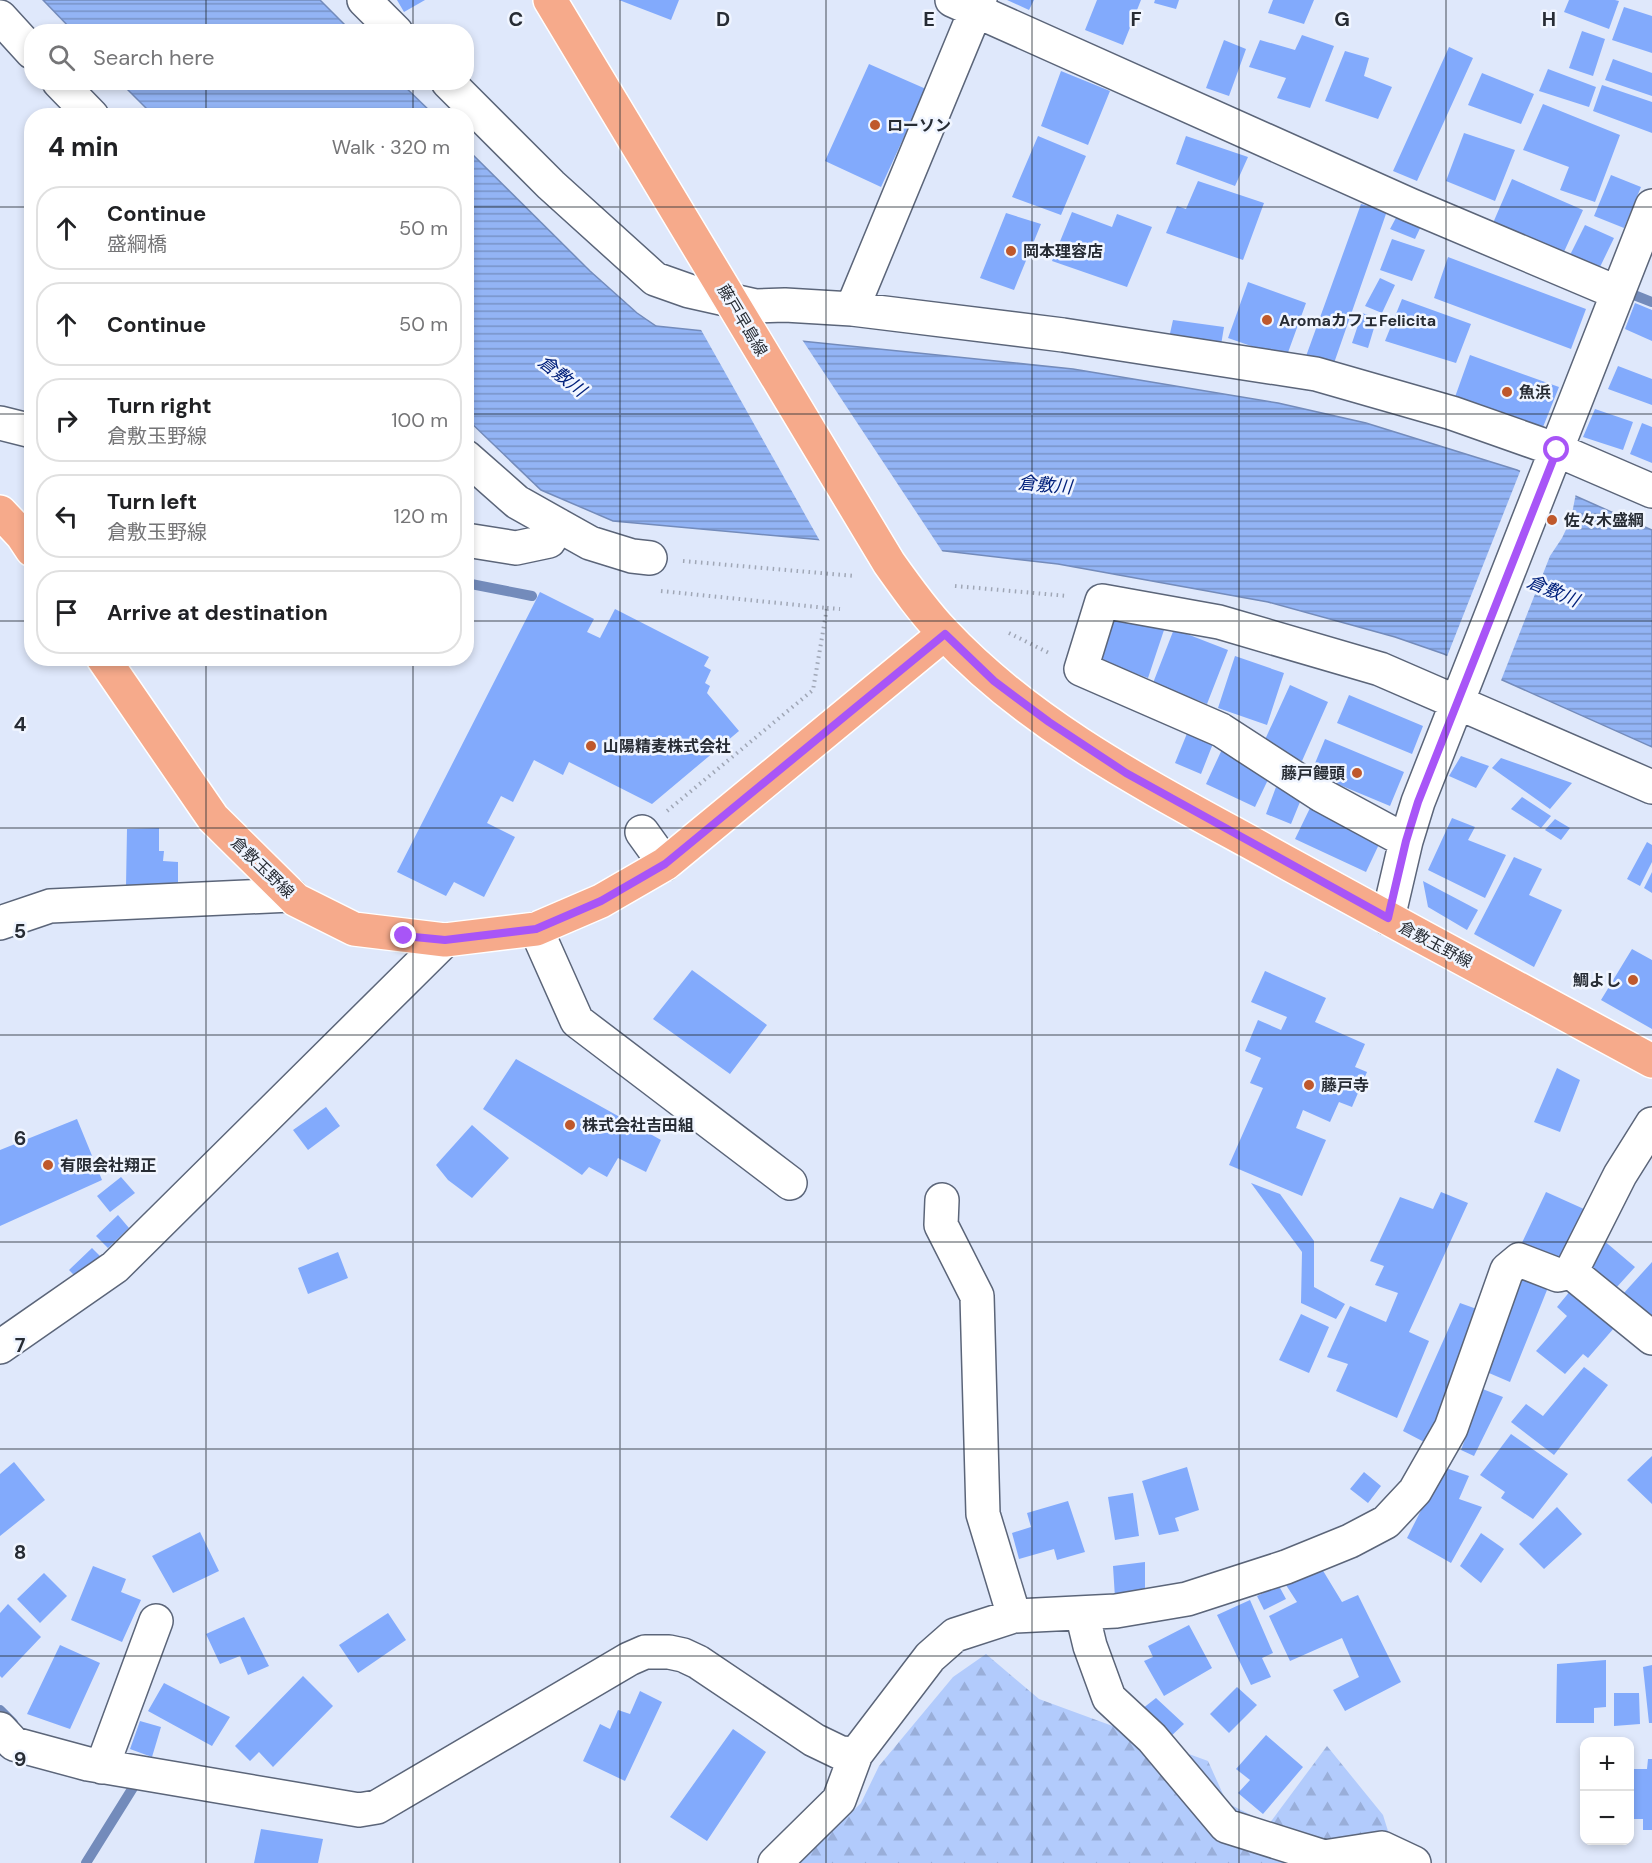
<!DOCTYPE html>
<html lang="en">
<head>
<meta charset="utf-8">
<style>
  :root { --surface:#fff; --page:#f2f2f2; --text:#202124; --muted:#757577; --line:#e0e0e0 }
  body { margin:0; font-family:"DM Sans","Noto Sans JP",sans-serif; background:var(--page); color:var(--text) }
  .controls { position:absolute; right:18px; bottom:18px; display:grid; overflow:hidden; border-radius:12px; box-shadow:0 3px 9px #0003 }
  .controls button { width:54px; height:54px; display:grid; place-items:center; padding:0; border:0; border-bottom:2px solid var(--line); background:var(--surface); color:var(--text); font:30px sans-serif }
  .stop { position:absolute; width:18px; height:18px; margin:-14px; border:4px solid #a855f7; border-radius:50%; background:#fff }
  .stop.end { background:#a855f7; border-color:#fff; box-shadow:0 2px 6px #0008 }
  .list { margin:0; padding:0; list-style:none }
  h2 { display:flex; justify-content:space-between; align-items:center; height:78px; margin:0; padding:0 24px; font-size:26px }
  h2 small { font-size:20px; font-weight:400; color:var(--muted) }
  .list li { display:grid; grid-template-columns:39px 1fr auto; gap:18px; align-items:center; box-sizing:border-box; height:84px; margin:0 12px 12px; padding:0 12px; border:2px solid var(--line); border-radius:24px }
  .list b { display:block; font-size:22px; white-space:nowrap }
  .list p { margin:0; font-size:20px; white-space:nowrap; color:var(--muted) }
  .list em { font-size:20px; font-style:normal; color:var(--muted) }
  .icon { flex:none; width:33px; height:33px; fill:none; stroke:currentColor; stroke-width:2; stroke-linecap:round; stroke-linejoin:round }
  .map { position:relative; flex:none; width:1652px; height:1863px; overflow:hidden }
  .search { position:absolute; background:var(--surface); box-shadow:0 3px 9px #0003; left:24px; top:24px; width:450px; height:66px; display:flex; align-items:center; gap:15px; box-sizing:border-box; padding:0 21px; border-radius:24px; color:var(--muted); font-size:22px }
  .panel { position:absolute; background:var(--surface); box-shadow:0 3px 9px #0003; left:24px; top:108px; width:450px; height:558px; border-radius:24px }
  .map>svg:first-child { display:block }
  .forest { fill:url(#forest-firs) }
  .water { fill:url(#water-rules); stroke:#738bbb; stroke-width:1.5 }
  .pier { fill:#dfe8fb }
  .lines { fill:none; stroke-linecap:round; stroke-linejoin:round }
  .stream { stroke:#738bbb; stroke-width:10 }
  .building { fill:#82aafc }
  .minor-casing { stroke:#5b6579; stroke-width:36 }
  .major-casing { stroke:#fff; stroke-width:36 }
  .path { stroke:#a0a7b6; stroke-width:4; stroke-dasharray:1.5 4.5; stroke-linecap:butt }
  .minor { stroke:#fff; stroke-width:33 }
  .major { stroke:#f6aa8b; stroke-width:33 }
  .route { stroke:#a855f7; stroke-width:8 }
  .grid { fill:none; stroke:#272c34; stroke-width:1.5; stroke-opacity:0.55 }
  .poi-dot { fill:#bf582c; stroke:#f0f5ff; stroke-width:2 }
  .labels { text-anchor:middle; stroke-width:5; stroke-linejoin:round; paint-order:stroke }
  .poi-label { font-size:16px; font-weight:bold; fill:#272c34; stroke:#f0f5ff; text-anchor:start }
  .street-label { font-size:16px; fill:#272c34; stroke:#f0f5ff }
  .water-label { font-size:18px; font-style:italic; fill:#01207b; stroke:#f0f5ff }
  .grid-label { font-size:20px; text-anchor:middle; font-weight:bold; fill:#272c34; stroke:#f0f5ff; stroke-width:5; stroke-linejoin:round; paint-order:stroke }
</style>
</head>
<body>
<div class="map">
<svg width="1652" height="1863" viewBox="0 0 1652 1863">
  <defs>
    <pattern id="forest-firs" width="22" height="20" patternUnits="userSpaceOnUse" patternTransform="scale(1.5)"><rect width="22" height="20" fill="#b2cbfc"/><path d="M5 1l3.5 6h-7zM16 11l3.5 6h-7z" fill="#99aed9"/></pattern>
    <pattern id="water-rules" width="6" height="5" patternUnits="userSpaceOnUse" patternTransform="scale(1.5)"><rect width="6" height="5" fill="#93b4f5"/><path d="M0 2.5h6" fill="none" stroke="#7893c7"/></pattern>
  </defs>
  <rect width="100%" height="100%" fill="#dfe8fb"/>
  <path class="forest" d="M986 1654 1039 1699 1208 1761 1227 1803 1269 1824 1327 1746 1383 1815 1398 1863H800L861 1803 879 1766 953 1677Z"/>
  <path class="water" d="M43 0H320L351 31H73Z
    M121 83H401L434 115H153Z
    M466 148 590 271 637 313 656 326 1073 369 1278 403 1366 423 1517 470 1652 530V747L1444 654 1395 637 1268 602 1058 564 945 551 613 521 541 490 467 419Z"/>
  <path class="pier" d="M700 328 801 338 944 554 821 543Z
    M1521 469 1576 493 1571 519 1562 538 1550 556 1500 683 1446 659Z"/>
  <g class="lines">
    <path class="stream" d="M1634 295 1652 302
      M466 583 532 596
      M0 1710 13 1723
      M86 1863 134 1786"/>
  </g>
  <path class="building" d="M397 0H425L404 12Z
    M619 0H679L671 20Z
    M1007 0H1034L1029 10Z
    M1097 0H1141L1123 45 1085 30Z
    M1155 0H1179L1176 9 1154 3Z
    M1273 0H1314L1304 24 1268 13Z
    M1569 0H1615L1619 1 1609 29 1564 12Z
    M1624 7 1652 16V53L1612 40Z
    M1582 31 1605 39 1593 76 1569 68Z
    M1302 35 1334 46 1310 108 1277 98 1286 78 1249 67 1260 40 1295 50Z
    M1224 40 1246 49 1229 96 1206 88Z
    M1449 47 1473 58 1417 181 1393 171Z
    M1345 51 1369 58 1364 76 1392 87 1378 119 1325 101Z
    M1613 59 1652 73V96L1605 80Z
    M869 64 926 89 881 187 825 161Z
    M1548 69 1596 87 1589 107 1539 91Z
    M1061 71 1110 91 1088 145 1041 126Z
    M1482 73 1534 94 1521 124 1468 105Z
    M1602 85 1652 102V133L1593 111Z
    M1543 104 1620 135 1595 202 1560 190 1569 167 1523 150Z
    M1464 133 1515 150 1495 201 1446 181Z
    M1038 136 1086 156 1061 215 1012 197Z
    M1186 136 1248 157 1235 186 1176 164Z
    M1611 175 1641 187 1624 228 1594 216Z
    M1512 179 1583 210 1563 254 1493 223Z
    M1198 181 1264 203 1243 260 1166 233 1177 206 1186 209Z
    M1361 204 1387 211 1333 366 1305 359Z
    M1072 212 1112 227 1117 214 1152 227 1127 287 1052 261Z
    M1006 213 1041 224 1014 290 980 278Z
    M1398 214 1422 224 1415 239 1390 229Z
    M1585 225 1614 238 1600 267 1570 255Z
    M1392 239 1425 250 1412 281 1380 270Z
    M1448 257 1586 309 1571 349 1434 298Z
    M1380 278 1395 285 1382 313 1365 306Z
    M1248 282 1306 303 1286 358 1228 338Z
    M1402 299 1471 324 1456 363 1385 341Z
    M1635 303 1652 310V341L1625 329Z
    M1362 313 1377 318 1368 348 1352 343Z
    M1173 320 1224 327 1221 345 1169 338Z
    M1470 355 1559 387 1543 427 1455 397Z
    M1618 366 1652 379V405L1608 389Z
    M1595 409 1633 422 1623 450 1583 437Z
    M1642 423 1652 427V463L1630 454Z
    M540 592 594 619 587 632 600 638 615 609 709 657 704 666 711 670 705 683 710 686 707 693 739 731 652 804 569 762 563 775 534 760 513 802 501 796 487 823 515 837 484 897 454 882 446 896 397 872Z
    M1115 610 1165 627 1148 678 1097 660Z
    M1174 629 1228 650 1207 704 1153 683Z
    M1235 656 1284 673 1267 725 1218 708Z
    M1290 685 1328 702 1302 761 1263 744Z
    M1349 695 1423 726 1412 754 1337 723Z
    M1188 731 1214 741 1201 774 1175 763Z
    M1325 739 1404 772 1390 806 1311 773Z
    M1224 745 1274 767 1255 807 1206 784Z
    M1461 756 1489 766 1476 788 1449 776Z
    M1501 758 1572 783 1550 809 1492 768Z
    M1276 787 1302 797 1291 824 1266 814Z
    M1522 797 1551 816 1541 828 1511 809Z
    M1310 808 1381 840 1366 872 1295 839Z
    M1452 818 1475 827 1468 840 1506 855 1485 898 1428 870Z
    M1555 819 1570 828 1561 840 1545 830Z
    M159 828V851H164L163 861 178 862V886H126L127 829Z
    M1647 842 1652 845V862L1640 886 1627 879Z
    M1514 857 1542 869 1529 895 1562 910 1534 967 1474 934Z
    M1652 872V893L1644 888Z
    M1423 881 1478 910 1467 930 1428 907Z
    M1632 949 1652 960V1029L1601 1000Z
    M692 970 767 1025 730 1074 653 1019Z
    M1265 971 1326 998 1315 1022 1365 1044 1355 1067 1367 1072 1352 1107 1339 1102 1330 1122 1303 1110 1296 1128 1326 1140 1302 1196 1229 1165 1263 1088 1250 1083 1261 1058 1245 1051 1258 1020 1281 1030 1287 1017 1251 1002Z
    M516 1059 661 1140 646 1172 618 1158 607 1177 589 1167 582 1175 483 1109Z
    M1557 1068 1580 1080 1560 1132 1534 1122Z
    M326 1107 340 1126 308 1150 293 1130Z
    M77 1119 102 1180 0 1226V1150Z
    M472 1125 509 1158 472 1198 448 1180 436 1165Z
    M121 1177 135 1193 110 1212 97 1196Z
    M1251 1183 1280 1194 1314 1241V1287L1345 1304 1336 1319 1301 1303 1302 1252Z
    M1441 1192 1468 1203 1409 1332 1429 1341 1397 1418 1336 1391 1348 1364 1327 1357 1350 1306 1386 1322 1398 1293 1375 1285 1384 1266 1370 1261 1400 1197 1433 1209Z
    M1546 1192 1584 1209 1558 1265 1520 1247Z
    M118 1215 129 1228 108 1248 96 1236Z
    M1602 1239 1635 1267 1616 1288 1584 1260Z
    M92 1248 101 1257 78 1279 69 1270Z
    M338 1252 348 1278 308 1294 298 1268Z
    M1652 1262V1321L1623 1294Z
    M1523 1275 1549 1285 1510 1382 1482 1370Z
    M1571 1290 1614 1328 1588 1358 1583 1354 1565 1374 1536 1351 1567 1316 1557 1307Z
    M1460 1303 1485 1312 1428 1444 1403 1431Z
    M1301 1314 1329 1327 1309 1373 1279 1360Z
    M1584 1367 1608 1385 1554 1455 1511 1422 1526 1404 1543 1416Z
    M1480 1388 1503 1397 1474 1456 1461 1450 1467 1434 1459 1432Z
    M1511 1434 1568 1474 1533 1519 1501 1498 1505 1492 1480 1475Z
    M1652 1456V1504L1627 1480Z
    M14 1462 45 1500 0 1536V1474Z
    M1187 1467 1199 1510 1175 1518 1179 1531 1159 1535 1142 1481Z
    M1443 1467 1469 1476 1459 1499 1482 1507 1451 1563 1407 1538Z
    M1364 1472 1381 1486 1368 1503 1350 1489Z
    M1133 1493 1139 1536 1115 1540 1108 1497Z
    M1068 1501 1085 1552 1057 1560 1054 1549 1019 1559 1012 1533 1031 1527 1027 1513Z
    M1557 1507 1582 1534 1544 1569 1519 1544Z
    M200 1532 219 1571 173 1593 152 1556Z
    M1481 1533 1504 1549 1481 1583 1460 1566Z
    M1145 1562V1595L1115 1598 1113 1566Z
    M93 1566 126 1579 121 1592 141 1600 122 1642 71 1620Z
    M1322 1569 1342 1602 1358 1595 1401 1682 1345 1711 1333 1690 1359 1677 1342 1638 1290 1661 1269 1616 1297 1602 1286 1585Z
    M44 1573 67 1596 40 1623 17 1599Z
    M1279 1586 1286 1599 1264 1610 1257 1596Z
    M1250 1600 1273 1653 1262 1658 1271 1677 1251 1685 1217 1615Z
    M8 1604 41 1637 2 1678 0 1676V1613Z
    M388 1613 406 1640 358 1673 339 1645Z
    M244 1617 269 1666 248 1675 240 1656 220 1664 206 1634Z
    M1189 1625 1212 1668 1164 1696 1144 1661 1153 1657 1148 1646Z
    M60 1645 100 1663 70 1729 27 1714Z
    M1606 1660V1707L1594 1708V1723H1556L1557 1664Z
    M1652 1665V1723H1649L1643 1667Z
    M303 1676 333 1706 273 1767 259 1752 250 1761 235 1746Z
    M164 1683 230 1717 212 1746 148 1711Z
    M1237 1687 1257 1705 1229 1733 1210 1714Z
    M640 1691 662 1702 625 1781 583 1761 600 1724 610 1729 618 1710 630 1714Z
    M1614 1693H1639L1640 1724 1614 1726Z
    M1156 1698 1184 1724 1170 1737 1142 1709Z
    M140 1721 161 1727 152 1757 130 1749Z
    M733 1729 766 1752 707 1841 670 1817Z
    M1266 1735 1303 1767 1263 1814 1238 1793 1250 1780 1236 1769Z
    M1648 1759H1652V1830H1643V1819H1630V1769H1647Z
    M261 1829 323 1839 318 1863H254Z"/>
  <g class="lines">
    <defs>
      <path id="minor" d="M364 0 396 32
        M952 0 1410 205 1618 293
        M0 17 32 52
        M59 82 92 116
        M448 82 551 185 655 279 689 291 756 306 785 305 852 309 1063 335 1316 374 1452 413 1557 450 1652 491
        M852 309 980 0
        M0 423 32 431
        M466 457 517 502 590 543 632 556 650 558
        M466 540 516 548 549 541 558 525
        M642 832 665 864
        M1406 841 1321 795 1221 730 1081 669 1102 601 1219 622 1380 669 1652 787
        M1388 918 1406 841 1418 802 1652 206
        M0 923 50 906 291 895
        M536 929 577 1021 790 1183
        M942 1200 941 1225 977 1296 983 1514 1014 1616
        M1571 1272 1620 1175 1652 1124
        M1571 1272 1652 1338
        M0 1347 115 1267 445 940
        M1082 1613 1090 1646 1109 1698 1152 1738 1226 1826 1324 1857 1382 1848 1414 1863
        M0 1729 14 1744 88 1764 359 1810 377 1807 629 1659 645 1652H669L683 1655 698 1662 814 1740 841 1753 856 1754 930 1657 955 1635 1014 1616 1116 1611 1187 1599 1286 1567 1350 1541 1386 1522 1415 1491 1451 1428 1507 1270 1519 1260 1558 1275 1571 1272
        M102 1767 156 1621
        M775 1863 839 1800 856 1754"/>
      <path id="major" d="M550 0 889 563C906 587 923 611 943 632 1039 735 1170 797 1291 865 1411 931 1531 996 1652 1061
        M0 512 22 535 32 550
        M103 658 213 818 296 900 354 929 445 940 536 929 601 901 665 864 944 634"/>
    </defs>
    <use href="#minor" class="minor-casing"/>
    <use href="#major" class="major-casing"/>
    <path class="path" d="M683 561 855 576
      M955 586 1068 596
      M661 591 827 608 813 690 667 811
      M827 608 840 609
      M1009 633 1049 653"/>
    <use href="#minor" class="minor"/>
    <use href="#major" class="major"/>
  </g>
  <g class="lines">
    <path class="route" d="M404 936 445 940 536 929 601 901 665 864 945 634 994 681 1049 722 1126 773 1388 918 1406 841 1418 802 1557 450"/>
  </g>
  <path class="grid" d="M206 0V32M413 0V32M620 0V1863M826 0V1863M1032 0V1863M1239 0V1863M1446 0V1863M206 82V116M413 82V116M0 207H32M466 207H1652M0 414H32M466 414H1652M0 621H32M466 621H1652M206 658V1863M413 658V1863M0 828H1652M0 1035H1652M0 1242H1652M0 1449H1652M0 1656H1652"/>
  <g class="poi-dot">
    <circle cx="875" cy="125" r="6"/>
    <circle cx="1011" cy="251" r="6"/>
    <circle cx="1267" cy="320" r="6"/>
    <circle cx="1507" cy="392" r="6"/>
    <circle cx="1552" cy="520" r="6"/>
    <circle cx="591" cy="746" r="6"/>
    <circle cx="1357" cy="773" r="6"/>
    <circle cx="1633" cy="980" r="6"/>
    <circle cx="1309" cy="1085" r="6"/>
    <circle cx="570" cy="1125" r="6"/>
    <circle cx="48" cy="1165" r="6"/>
  </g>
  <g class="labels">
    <g class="poi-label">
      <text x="887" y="131">ローソン</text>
      <text x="1023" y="257">岡本理容店</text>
      <text x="1279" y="326">AromaカフェFelicita</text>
      <text x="1519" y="398">魚浜</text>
      <text x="1564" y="526">佐々木盛綱</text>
      <text x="603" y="752">山陽精麦株式会社</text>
      <text x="1345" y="779" text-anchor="end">藤戸饅頭</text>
      <text x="1621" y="986" text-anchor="end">鯛よし</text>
      <text x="1321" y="1091">藤戸寺</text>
      <text x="582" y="1131">株式会社吉田組</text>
      <text x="60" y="1171">有限会社翔正</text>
    </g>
    <g class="street-label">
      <text transform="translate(743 320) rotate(59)" y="6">藤戸早島線</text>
      <text transform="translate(263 867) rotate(44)" y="6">倉敷玉野線</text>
      <text transform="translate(1436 944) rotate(28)" y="6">倉敷玉野線</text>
    </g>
    <g class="water-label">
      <text transform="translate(562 376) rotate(38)" y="6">倉敷川</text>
      <text transform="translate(1045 485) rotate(5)" y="6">倉敷川</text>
      <text transform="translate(1553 591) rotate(23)" y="6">倉敷川</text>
    </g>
  </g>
  <g class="grid-label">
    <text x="516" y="26">C</text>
    <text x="723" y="26">D</text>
    <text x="929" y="26">E</text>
    <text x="1136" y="26">F</text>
    <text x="1342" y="26">G</text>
    <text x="1549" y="26">H</text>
    <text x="20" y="731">4</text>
    <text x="20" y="938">5</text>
    <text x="20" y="1145">6</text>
    <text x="20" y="1352">7</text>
    <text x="20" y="1559">8</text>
    <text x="20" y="1766">9</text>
  </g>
</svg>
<div class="controls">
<button>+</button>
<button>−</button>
</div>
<div class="stop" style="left:1557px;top:450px"></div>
<div class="stop end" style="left:404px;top:936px"></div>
<div class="search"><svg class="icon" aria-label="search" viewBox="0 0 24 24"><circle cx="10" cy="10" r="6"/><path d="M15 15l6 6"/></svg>Search here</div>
<section class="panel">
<h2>4 min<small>Walk · 320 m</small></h2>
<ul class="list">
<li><svg class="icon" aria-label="ahead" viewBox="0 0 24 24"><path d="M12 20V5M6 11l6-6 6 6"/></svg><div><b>Continue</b><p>盛綱橋</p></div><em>50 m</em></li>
<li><svg class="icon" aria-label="ahead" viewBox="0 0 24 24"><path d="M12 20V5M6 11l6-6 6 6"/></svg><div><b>Continue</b></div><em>50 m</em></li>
<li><svg class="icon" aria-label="right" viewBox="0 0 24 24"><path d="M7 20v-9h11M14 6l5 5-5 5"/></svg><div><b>Turn right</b><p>倉敷玉野線</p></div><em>100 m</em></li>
<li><svg class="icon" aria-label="left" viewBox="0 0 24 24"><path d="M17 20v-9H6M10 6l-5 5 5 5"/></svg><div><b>Turn left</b><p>倉敷玉野線</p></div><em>120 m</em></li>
<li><svg class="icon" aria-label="arrive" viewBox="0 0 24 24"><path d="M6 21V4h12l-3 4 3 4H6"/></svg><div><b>Arrive at destination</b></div></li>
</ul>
</section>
</div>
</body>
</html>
